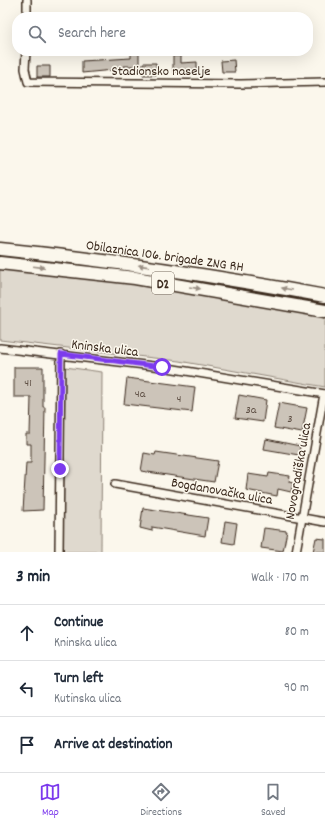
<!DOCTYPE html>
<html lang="en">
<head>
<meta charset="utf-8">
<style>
  :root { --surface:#fff; --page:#f2f2f3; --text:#1f2937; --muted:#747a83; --line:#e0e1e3; --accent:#7c3aed }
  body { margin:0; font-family:Dekko,sans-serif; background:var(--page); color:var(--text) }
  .stop { position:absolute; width:12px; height:12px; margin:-9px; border:3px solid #7c3aed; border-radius:50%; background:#fff }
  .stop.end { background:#7c3aed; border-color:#fff; box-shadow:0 1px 4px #0008 }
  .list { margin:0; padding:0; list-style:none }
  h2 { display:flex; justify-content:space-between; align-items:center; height:52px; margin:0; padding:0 16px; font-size:17px }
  h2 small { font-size:13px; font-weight:400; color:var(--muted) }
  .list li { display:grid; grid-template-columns:26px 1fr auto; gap:12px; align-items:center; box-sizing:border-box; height:56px; padding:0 16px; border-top:1px solid var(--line) }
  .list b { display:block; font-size:15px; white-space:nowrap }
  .list p { margin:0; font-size:13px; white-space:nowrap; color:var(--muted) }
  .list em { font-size:13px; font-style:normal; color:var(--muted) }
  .icon { flex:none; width:22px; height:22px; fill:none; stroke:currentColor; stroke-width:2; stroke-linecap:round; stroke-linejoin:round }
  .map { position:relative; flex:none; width:325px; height:552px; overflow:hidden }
  .search { position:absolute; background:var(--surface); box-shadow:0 4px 16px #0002; left:12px; right:12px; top:12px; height:44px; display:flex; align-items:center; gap:10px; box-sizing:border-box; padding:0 14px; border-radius:16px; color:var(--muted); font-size:15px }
  .sheet { height:220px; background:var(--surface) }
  nav { display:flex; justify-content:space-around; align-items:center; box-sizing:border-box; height:56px; border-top:1px solid var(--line); background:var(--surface); font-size:11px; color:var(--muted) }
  nav a { display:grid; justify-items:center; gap:2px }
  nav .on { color:var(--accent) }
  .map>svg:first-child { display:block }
  .green { fill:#dfd9ce; stroke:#8d8276 }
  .building { fill:#ccc4b9; stroke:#3b2a1e }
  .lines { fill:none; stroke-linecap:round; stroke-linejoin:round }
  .minor-casing { stroke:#3b2a1e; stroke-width:10 }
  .trunk-casing { stroke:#3b2a1e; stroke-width:15 }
  .minor { stroke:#fbf7ec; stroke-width:7 }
  .trunk { stroke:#fbf7ec; stroke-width:12 }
  .oneway { fill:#9b9085 }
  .route { stroke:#7c3aed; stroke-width:5 }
  .labels { text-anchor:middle; stroke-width:3; stroke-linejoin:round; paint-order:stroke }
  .number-label { font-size:12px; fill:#5f5045 }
  .shield { fill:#fbf7ec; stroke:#75685c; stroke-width:1 }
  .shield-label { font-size:13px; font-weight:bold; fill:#3b2a1e }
  .street-label { font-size:14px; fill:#3b2a1e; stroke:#fbf7ec }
</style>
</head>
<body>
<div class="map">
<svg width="325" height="552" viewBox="0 0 325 552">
  <rect width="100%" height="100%" fill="#fbf7ec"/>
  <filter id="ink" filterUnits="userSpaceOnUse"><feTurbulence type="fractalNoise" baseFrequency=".025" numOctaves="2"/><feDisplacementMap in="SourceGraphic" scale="8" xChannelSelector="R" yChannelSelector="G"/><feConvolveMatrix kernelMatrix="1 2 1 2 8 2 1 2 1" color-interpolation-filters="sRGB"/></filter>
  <g filter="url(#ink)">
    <path class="green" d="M0 267 176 289 325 315V387L179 361 0 340Z
      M65 367 102 372 101 552H63Z"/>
    <path class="building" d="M131 51H139V66H124V69L82 73V61L131 58Z
      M173 56H181V63L197 62V74L173 72Z
      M234 60 235 72H222L221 61Z
      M143 63H156V75H143Z
      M37 66H50V77H37Z
      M14 367H43V407H45L43 510 23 511 26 463H31V444H26V434H30L31 397H14Z
      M127 378 195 387 192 412 124 404Z
      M239 395 266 400 263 422 235 418Z
      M279 403 307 408 302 433 274 428Z
      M266 439 300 446 299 455 264 449Z
      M156 452 218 461 214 482 141 471 144 453 155 455Z
      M269 473 290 476 289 482 293 483 291 492 278 489 277 496 246 490 248 474 268 477Z
      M143 508 208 518 205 536 152 527V531L140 528Z
      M225 521 237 523 234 544 222 542Z
      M264 528 287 531 283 551 261 548Z
      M316 538 325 539V552H313Z"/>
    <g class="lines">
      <defs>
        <path id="minor" d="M27 17V0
          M26 51 25 69 28 82 241 84 325 82
          M0 348 162 367 325 394
          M115 484 325 522
          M59 552 61 354
          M296 552 324 394"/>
        <path id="trunk" d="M0 249C109 260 217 276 325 296
          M0 263 135 278 325 311"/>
      </defs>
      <use href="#minor" class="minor-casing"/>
      <use href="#trunk" class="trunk-casing"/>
      <use href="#minor" class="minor"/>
      <use href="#trunk" class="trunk"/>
    </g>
    <defs><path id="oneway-solid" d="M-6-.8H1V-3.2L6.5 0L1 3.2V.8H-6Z"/></defs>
    <g class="oneway">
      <use href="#oneway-solid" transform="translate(144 266) rotate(-172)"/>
      <use href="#oneway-solid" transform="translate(39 267) rotate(7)"/>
      <use href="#oneway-solid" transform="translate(195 288) rotate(9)"/>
      <use href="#oneway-solid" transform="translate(287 289) rotate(-170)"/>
    </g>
  </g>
  <g class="lines" filter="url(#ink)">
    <path class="route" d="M60 469 61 354 162 367"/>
  </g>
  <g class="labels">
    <g class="number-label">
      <text x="28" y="386">41</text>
      <text x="140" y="397">4a</text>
      <text x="179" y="402">4</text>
      <text x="251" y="413">3a</text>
      <text x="290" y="422">3</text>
    </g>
    <rect class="shield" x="152" y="272" width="22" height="22" rx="3"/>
    <g class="shield-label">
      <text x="163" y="288">D2</text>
    </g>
    <g class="street-label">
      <text x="161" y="75">Stadionsko naselje</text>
      <text transform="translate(165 255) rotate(8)" y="5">Obilaznica 106. brigade ZNG RH</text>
      <text transform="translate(105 347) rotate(7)" y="5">Kninska ulica</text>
      <text transform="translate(297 471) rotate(-80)" y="5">Novogradiška ulica</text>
      <text transform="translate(222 490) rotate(10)" y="5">Bogdanovačka ulica</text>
    </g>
  </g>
</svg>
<div class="stop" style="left:162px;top:367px"></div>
<div class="stop end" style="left:60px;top:469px"></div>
<div class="search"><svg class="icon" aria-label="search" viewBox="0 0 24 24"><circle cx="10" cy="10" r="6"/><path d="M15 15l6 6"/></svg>Search here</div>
</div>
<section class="sheet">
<h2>3 min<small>Walk · 170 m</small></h2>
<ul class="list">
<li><svg class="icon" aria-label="ahead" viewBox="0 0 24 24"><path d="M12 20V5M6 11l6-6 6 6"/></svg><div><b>Continue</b><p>Kninska ulica</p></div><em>80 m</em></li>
<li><svg class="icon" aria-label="left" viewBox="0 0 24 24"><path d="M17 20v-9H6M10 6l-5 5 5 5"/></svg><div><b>Turn left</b><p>Kutinska ulica</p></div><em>90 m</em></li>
<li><svg class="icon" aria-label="arrive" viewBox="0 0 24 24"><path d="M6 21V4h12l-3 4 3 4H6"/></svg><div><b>Arrive at destination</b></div></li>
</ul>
</section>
<nav>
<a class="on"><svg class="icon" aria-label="map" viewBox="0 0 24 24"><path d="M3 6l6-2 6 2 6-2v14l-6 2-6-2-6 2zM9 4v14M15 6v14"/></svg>Map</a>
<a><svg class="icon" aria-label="directions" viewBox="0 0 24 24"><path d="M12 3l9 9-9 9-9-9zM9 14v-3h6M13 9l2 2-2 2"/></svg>Directions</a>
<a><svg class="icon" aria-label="saved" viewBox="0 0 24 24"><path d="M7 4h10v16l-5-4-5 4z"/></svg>Saved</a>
</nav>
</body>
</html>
